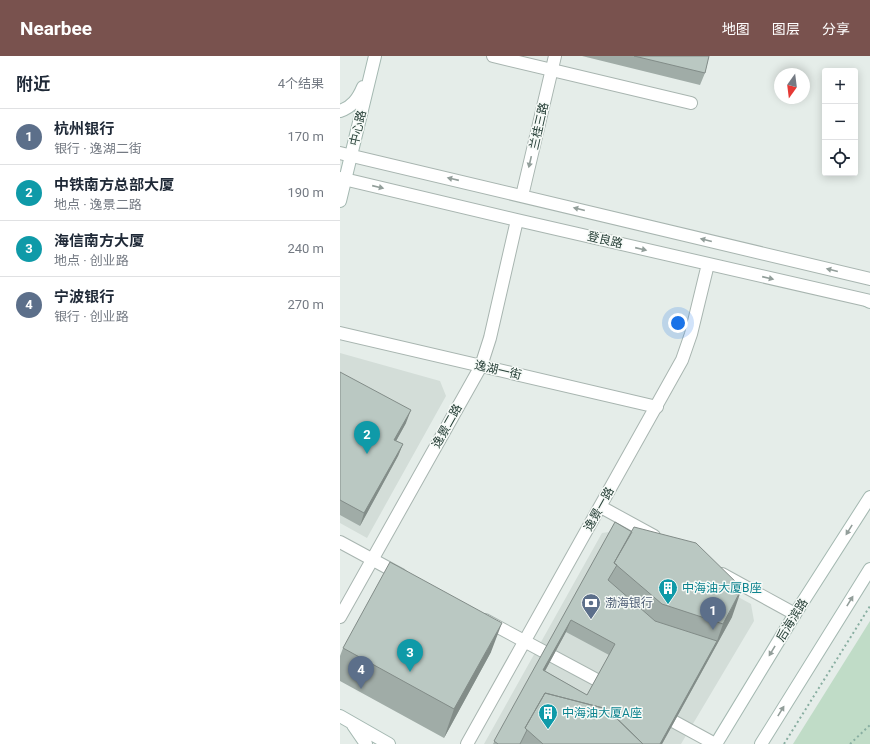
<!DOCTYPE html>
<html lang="zh">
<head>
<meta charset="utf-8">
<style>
  :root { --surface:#fff; --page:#f6f6f7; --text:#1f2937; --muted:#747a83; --line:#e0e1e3; --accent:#79524e }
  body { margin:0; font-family:Roboto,"Noto Sans SC",sans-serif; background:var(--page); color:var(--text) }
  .controls { position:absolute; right:12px; top:12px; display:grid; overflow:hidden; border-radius:4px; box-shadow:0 2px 10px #0003 }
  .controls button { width:36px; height:36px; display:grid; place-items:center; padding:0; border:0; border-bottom:1px solid var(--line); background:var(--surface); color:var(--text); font:20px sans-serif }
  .compass { position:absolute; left:434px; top:12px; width:36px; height:36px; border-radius:50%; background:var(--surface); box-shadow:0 2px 10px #0003; rotate:194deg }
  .you { position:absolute; left:338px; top:267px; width:14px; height:14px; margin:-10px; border:3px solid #fff; border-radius:50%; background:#1a73e8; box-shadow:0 0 0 6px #1a73e833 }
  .badge { display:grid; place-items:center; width:26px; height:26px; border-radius:50%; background:var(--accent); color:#fff; font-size:13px; font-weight:700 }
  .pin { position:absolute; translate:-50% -33px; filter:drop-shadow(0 1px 2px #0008) }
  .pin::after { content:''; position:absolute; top:21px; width:14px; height:12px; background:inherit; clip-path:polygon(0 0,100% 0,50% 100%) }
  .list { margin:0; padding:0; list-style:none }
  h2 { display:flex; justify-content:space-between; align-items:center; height:52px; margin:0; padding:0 16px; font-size:17px }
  h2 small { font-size:13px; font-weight:400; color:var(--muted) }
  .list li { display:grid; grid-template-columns:26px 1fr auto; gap:12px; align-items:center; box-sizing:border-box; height:56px; padding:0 16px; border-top:1px solid var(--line) }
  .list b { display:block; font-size:15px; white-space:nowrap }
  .list p { margin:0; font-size:13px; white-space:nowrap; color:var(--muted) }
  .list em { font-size:13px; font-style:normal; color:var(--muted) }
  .icon { flex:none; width:22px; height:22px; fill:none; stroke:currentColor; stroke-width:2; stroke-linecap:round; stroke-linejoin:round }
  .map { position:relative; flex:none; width:530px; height:688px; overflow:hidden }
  header { display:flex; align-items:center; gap:24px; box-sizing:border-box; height:56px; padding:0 20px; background:var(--accent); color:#fff }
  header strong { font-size:19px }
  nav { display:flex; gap:22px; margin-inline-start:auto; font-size:14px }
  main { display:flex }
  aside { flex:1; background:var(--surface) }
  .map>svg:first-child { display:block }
  .built { fill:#d3ddd8 }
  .green { fill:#c0dcc7 }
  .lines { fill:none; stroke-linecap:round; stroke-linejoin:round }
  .minor-casing { stroke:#a8b5b0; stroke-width:14 }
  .tertiary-casing { stroke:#a8b5b0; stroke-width:14 }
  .secondary-casing { stroke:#a4b8b1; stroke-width:14 }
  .path { stroke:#88aea1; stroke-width:2; stroke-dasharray:2 3; stroke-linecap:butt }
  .minor { stroke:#fff; stroke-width:12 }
  .tertiary { stroke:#fff; stroke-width:12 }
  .secondary { stroke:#fff; stroke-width:12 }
  .wall { fill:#a0aca7; fill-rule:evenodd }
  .shaded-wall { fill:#828c88 }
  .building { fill:#bac8c2; stroke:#828c88; fill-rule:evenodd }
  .oneway { fill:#929e9a }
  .labels { text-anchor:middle; stroke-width:3; stroke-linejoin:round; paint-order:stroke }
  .street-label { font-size:12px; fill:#253e36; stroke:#f6faf7 }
  .culture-label { font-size:12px; fill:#0d838f; stroke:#f6faf7; text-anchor:start }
  .service-label { font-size:12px; fill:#4e5e75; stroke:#f6faf7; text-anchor:start }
</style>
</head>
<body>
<header>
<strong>Nearbee</strong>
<nav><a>地图</a><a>图层</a><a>分享</a></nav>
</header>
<main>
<aside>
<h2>附近<small>4个结果</small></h2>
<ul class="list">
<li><span class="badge" style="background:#5c6f8a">1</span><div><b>杭州银行</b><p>银行 · 逸湖二街</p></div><em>170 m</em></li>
<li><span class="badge" style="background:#0f9aa8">2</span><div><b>中铁南方总部大厦</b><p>地点 · 逸景二路</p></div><em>190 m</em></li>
<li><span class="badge" style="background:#0f9aa8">3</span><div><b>海信南方大厦</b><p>地点 · 创业路</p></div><em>240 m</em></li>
<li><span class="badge" style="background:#5c6f8a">4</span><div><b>宁波银行</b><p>银行 · 创业路</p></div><em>270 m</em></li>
</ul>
</aside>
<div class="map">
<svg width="530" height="688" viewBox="0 0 530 688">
  <rect width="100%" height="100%" fill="#e5ede9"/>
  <path class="built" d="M0 297 100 325 106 340 27 482 0 467Z
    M277 475 411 548 414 565 341 688H144L262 477Z"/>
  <path class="green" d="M530 565V688H453Z"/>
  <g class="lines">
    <defs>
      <path id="minor" d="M153 0 351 47
        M0 277 317 351
        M261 451 314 480
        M0 486 61 519
        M382 518 455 558
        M145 564 270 631
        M320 658 375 688"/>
      <path id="tertiary" d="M0 97 530 223
        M0 122 177 164 530 245
        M182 140 215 0
        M0 561 141 310 150 282 177 164
        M127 688 342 304 351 278 368 208"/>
      <path id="secondary" d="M0 55C12 51 18 43 23 31
        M0 145 35 0
        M528 245 530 246
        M0 660 49 688
        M13 669 26 688
        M376 688 455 558 530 441
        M421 688 530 513"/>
    </defs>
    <use href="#minor" class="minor-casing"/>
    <use href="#tertiary" class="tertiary-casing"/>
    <use href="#secondary" class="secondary-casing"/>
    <path class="path" d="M444 688 530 550
      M510 688 530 669"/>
    <use href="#minor" class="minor"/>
    <use href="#tertiary" class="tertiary"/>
    <use href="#secondary" class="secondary"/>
  </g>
  <path class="wall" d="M242 0H369L365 17 360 29Z
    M0 316 66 367 56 385 63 388 58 400 20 470 0 459Z
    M275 466 392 561 322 688H153ZM226 576 269 599 247 639 205 615Z
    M3 592 151 596 104 682 0 625V600Z"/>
  <path class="shaded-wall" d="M71 354 66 367 50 396 54 384Z
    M63 388 58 400 20 470 24 457Z
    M402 532 392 561 322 688H320L377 585 383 568Z
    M231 564 226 576 199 626 203 614Z
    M162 567 151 596 104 682 114 653Z"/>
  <path class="building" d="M294 0H369L365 17Z
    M0 316 71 354 54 384 63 388 24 457 0 444Z
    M275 466 292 476 274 507 277 509 268 524 315 565 377 585 320 688H303L267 653 205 637 185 672 187 674 180 688H158L154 685ZM231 564 275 588 247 639 203 614Z
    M294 471 356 487 402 532 383 568 322 548 274 507Z
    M50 506 162 567 114 653 3 592Z
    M205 637 267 653 303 688H203L185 672Z"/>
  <defs><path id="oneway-solid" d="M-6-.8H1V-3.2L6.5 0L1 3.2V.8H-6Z"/></defs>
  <g class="oneway">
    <use href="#oneway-solid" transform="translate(190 106) rotate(103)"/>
    <use href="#oneway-solid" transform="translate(113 123) rotate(-167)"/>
    <use href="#oneway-solid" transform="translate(38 131) rotate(13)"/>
    <use href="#oneway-solid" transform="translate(239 153) rotate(-166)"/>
    <use href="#oneway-solid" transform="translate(366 184) rotate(-166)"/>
    <use href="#oneway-solid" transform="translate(301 193) rotate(13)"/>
    <use href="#oneway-solid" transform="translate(492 214) rotate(-166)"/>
    <use href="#oneway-solid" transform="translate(428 222) rotate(13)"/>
    <use href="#oneway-solid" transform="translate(509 474) rotate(122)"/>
    <use href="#oneway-solid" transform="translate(510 545) rotate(-58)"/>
    <use href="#oneway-solid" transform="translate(432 595) rotate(121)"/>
    <use href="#oneway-solid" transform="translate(441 655) rotate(-58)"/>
  </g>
  <defs>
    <symbol id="building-pin" viewBox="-11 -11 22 30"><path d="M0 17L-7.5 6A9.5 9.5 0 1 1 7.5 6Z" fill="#0f9aa8" stroke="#f6faf7"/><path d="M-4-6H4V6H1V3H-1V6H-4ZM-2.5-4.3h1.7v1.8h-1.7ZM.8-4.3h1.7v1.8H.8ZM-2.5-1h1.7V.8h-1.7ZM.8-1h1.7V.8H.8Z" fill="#fff"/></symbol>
    <symbol id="bank-pin" viewBox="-11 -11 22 30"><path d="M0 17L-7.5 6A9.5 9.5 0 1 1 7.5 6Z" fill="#5c6f8a" stroke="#f6faf7"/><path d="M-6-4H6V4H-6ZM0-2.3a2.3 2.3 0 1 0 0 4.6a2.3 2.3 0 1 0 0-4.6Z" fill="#fff"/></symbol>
  </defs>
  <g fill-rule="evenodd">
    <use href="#building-pin" x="317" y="521" width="22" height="30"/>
    <use href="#bank-pin" x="240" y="536" width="22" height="30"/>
    <use href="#building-pin" x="197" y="646" width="22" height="30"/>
  </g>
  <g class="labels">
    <g class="street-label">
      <text transform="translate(199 70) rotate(-77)" y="4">兰桂三路</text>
      <text transform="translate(18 72) rotate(-77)" y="4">中心路</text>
      <text transform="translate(265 184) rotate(13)" y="4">登良路</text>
      <text transform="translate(158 314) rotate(13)" y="4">逸湖一街</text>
      <text transform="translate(107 370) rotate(-61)" y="4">逸景二路</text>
      <text transform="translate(259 453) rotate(-61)" y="4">逸景一路</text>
      <text transform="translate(452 564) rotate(-58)" y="4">后海滨路</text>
    </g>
    <g class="culture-label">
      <text x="342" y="536">中海油大厦B座</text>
      <text x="222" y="661">中海油大厦A座</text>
    </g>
    <g class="service-label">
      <text x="265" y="551">渤海银行</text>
    </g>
  </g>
</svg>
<div class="controls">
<button>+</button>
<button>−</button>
<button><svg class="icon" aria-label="locate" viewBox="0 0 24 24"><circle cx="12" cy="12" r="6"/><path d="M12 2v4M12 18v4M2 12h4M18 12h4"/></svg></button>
</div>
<svg class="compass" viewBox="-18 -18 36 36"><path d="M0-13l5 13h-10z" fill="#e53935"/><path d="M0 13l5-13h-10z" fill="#747a83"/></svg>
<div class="you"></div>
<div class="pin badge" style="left:373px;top:574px;background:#5c6f8a">1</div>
<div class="pin badge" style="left:27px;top:398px;background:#0f9aa8">2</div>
<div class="pin badge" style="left:70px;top:616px;background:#0f9aa8">3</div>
<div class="pin badge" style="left:21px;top:633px;background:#5c6f8a">4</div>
</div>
</main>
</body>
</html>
